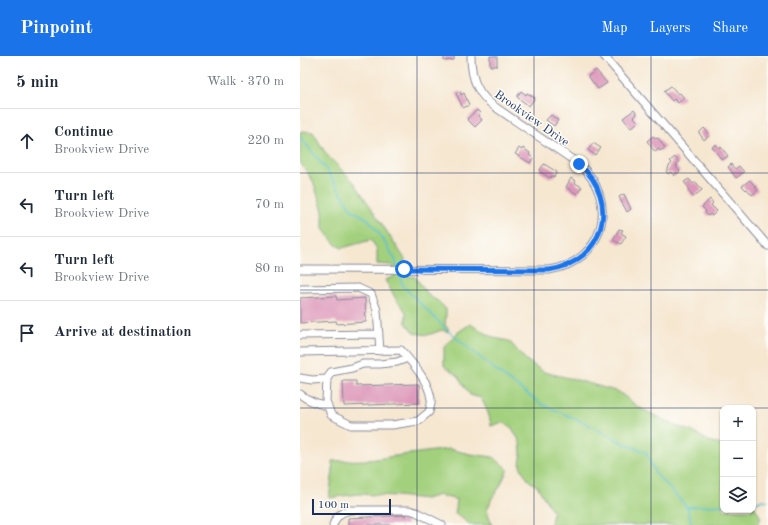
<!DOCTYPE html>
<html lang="en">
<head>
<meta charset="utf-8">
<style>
  :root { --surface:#fff; --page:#f2f2f3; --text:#1f2937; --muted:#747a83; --line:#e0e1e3; --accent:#1a73e8 }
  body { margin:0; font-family:"Old Standard TT",serif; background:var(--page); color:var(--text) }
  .controls { position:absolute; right:12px; bottom:12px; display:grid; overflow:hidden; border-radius:8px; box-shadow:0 1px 3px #0004 }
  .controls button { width:36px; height:36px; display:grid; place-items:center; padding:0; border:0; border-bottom:1px solid var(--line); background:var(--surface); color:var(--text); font:20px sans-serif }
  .scale { position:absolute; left:12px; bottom:10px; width:79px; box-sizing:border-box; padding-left:4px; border:2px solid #1b2f5e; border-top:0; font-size:11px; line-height:14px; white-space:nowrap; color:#1b2f5e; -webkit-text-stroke:3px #fdfcf7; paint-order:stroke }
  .stop { position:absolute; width:12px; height:12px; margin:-9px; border:3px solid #1a73e8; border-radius:50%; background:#fff }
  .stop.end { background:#1a73e8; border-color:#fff; box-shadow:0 1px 4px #0008 }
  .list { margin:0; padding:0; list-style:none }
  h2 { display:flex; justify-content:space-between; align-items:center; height:52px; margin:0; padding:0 16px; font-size:17px }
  h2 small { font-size:13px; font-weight:400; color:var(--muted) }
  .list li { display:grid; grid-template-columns:26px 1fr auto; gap:12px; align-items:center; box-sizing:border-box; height:64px; padding:0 16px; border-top:1px solid var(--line) }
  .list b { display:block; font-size:15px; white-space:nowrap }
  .list p { margin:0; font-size:13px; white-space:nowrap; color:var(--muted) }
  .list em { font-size:13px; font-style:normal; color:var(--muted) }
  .icon { flex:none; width:22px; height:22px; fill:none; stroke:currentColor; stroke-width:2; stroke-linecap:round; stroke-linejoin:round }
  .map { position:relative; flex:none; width:468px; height:469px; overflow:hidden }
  header { display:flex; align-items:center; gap:24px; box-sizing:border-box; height:56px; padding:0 20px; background:var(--accent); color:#fff }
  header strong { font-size:19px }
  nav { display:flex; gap:22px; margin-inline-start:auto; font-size:14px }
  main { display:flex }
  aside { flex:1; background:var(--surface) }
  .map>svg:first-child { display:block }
  .green { fill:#a3d07d; stroke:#5f806e }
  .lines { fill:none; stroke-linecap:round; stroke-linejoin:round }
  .stream { stroke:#54bed0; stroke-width:1.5 }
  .building { fill:#dd97ba }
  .minor-casing { stroke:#888b98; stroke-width:9 }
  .minor { stroke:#fff; stroke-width:7 }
  .route { stroke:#1a73e8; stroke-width:5 }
  .grid { fill:none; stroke:#1b2f5e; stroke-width:1; stroke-opacity:0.55 }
  .labels { text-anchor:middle; stroke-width:3; stroke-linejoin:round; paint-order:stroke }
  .street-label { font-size:12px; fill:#1b2f5e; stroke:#fdfcf7 }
</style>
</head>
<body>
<header>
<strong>Pinpoint</strong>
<nav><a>Map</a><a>Layers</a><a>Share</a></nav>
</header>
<main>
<aside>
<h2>5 min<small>Walk · 370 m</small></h2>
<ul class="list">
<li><svg class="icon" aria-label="ahead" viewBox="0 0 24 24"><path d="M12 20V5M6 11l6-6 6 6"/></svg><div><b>Continue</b><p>Brookview Drive</p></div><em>220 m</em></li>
<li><svg class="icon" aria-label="left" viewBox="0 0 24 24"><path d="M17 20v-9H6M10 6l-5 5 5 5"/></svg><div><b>Turn left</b><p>Brookview Drive</p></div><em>70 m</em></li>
<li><svg class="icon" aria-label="left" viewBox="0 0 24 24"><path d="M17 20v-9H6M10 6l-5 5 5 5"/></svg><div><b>Turn left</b><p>Brookview Drive</p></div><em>80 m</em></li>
<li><svg class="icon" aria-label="arrive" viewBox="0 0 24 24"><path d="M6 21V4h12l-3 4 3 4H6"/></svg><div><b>Arrive at destination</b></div></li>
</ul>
</aside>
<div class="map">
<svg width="468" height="469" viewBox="0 0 468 469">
  <rect width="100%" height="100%" fill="#fdfcf7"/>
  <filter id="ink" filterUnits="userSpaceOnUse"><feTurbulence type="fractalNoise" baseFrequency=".025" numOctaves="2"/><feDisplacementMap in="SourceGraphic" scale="8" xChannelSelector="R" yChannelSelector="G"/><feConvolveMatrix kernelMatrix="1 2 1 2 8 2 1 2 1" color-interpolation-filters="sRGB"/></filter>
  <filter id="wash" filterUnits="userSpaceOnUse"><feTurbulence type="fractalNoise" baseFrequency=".012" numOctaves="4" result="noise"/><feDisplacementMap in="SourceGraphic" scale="16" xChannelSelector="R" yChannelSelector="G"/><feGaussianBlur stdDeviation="0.9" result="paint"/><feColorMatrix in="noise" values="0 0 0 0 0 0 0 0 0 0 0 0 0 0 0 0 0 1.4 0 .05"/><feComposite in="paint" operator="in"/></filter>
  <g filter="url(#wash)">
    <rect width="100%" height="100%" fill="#f6e7d1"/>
    <path class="green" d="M2 75 13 76 26 98 54 126 105 203 102 219 115 221 129 240 138 245 146 253V261L145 269 149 273 147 276 142 274 128 279 114 277 106 267V256L96 243 85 224 93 221 94 218 92 209 77 208V193L71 184 42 192 36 189 23 173V155L13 125 0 106V76Z
      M170 268 194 282 209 285 226 304 244 316 277 324 319 336 338 351 376 370 391 375 407 384 423 390V425L422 427 423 428V454H453V448L461 462 457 469H249L251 468 253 456 237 430 228 424 220 410 221 397 220 386 212 372 203 366 191 370C190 359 186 352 181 342L170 339 157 319 144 310V291L157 277Z
      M149 393 170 398 193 401 208 413 199 432 192 442 187 454 192 469H169L166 465 155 458 157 444 139 439 126 443 97 440 57 438 29 442 33 415 32 405 69 404 102 399Z"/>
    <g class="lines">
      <path class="stream" d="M0 81 26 113 52 154 68 163 78 176 95 203 97 211
        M98 216 103 230 148 275 198 316 241 348 285 367 325 388 346 396 355 417 387 451 392 469
        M453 448H455L462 444 468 445
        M387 451 423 449"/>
    </g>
    <g id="blocks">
      <path class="building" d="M144 0H154V4L144 5Z
        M190 0H197V10H190Z
        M296 14 307 27 298 33 288 20Z
        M371 30 378 38 380 37 384 42 378 47 374 43 372 45 364 35Z
        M160 35 161 39 164 37 169 49 163 52 156 37Z
        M221 35 226 39 227 37 235 42 229 50 217 41Z
        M177 54 180 57 178 60 182 64 175 71 167 63Z
        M334 54 337 58 334 61 338 66 331 72 323 62Z
        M251 59 258 64 254 70 246 64Z
        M404 72 410 79 404 84 399 77Z
        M353 80 355 83 358 82 365 92 360 95 359 93 355 96 347 85Z
        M293 87 301 92 295 99 288 94Z
        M416 88 419 92 421 91 428 100 422 104 412 91Z
        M219 92 222 94 223 92 230 97 229 99 233 102 230 107 215 98Z
        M375 101 379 106 376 109 378 110 376 111 380 115 374 120 371 116 368 118 366 115 369 112 368 111 372 107 370 105Z
        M244 108 257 116 254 121 251 120 250 122 239 115Z
        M431 108 435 113 439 110 444 116 436 122 428 111Z
        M271 122 276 125 275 127 282 131 277 138 266 131Z
        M389 123 393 128 396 126 402 134 393 141 388 134 389 132 384 126Z
        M450 124 458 134 452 139 447 133 446 134 442 130Z
        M324 138 331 153 327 156 319 141Z
        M410 143 413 147 411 149 417 155 412 160 410 158 408 160 405 156 406 155 402 151Z
        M319 173 323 174 321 177 326 180 321 188 313 184Z
        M36 240 37 244 65 242 66 266 37 268 36 265 0 267V242Z
        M43 325H56V330L119 328V347L44 350Z
        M106 459 107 469H48V462Z"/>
    </g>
  </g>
  <g filter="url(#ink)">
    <use href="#blocks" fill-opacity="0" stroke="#888b98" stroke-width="1"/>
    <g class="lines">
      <defs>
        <path id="minor" d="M304 0 468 190
          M0 213 249 214C305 206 320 144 279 108L198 53C178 40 171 24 171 0
          M0 233 58 232 71 238 77 254 80 295
          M0 279 79 278
          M0 296 101 294C112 307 129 325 131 343 132 347 130 352 129 356L118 365 92 369H51L31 359 26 345 27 323 31 316 52 312 63 308H80L97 306 108 302
          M0 322 12 324 27 323
          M0 338C8 345 18 348 28 350
          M33 469C36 460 41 456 50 454H109L116 456 142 469"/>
      </defs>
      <use href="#minor" class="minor-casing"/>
      <use href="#minor" class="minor"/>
    </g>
  </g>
  <g class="lines" filter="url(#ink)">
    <path class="route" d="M104 213 249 214C305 206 321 144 279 108"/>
  </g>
  <path class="grid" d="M117 0V469M234 0V469M351 0V469M0 117H468M0 234H468M0 352H468"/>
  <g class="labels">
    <g class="street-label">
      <text transform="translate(232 62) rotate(35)" y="4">Brookview Drive</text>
    </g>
  </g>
</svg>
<div class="controls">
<button>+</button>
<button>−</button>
<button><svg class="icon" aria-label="layers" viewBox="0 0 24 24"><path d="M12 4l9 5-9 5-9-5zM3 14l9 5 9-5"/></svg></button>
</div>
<div class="scale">100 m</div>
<div class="stop" style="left:104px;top:213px"></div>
<div class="stop end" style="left:279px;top:108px"></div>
</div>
</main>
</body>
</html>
